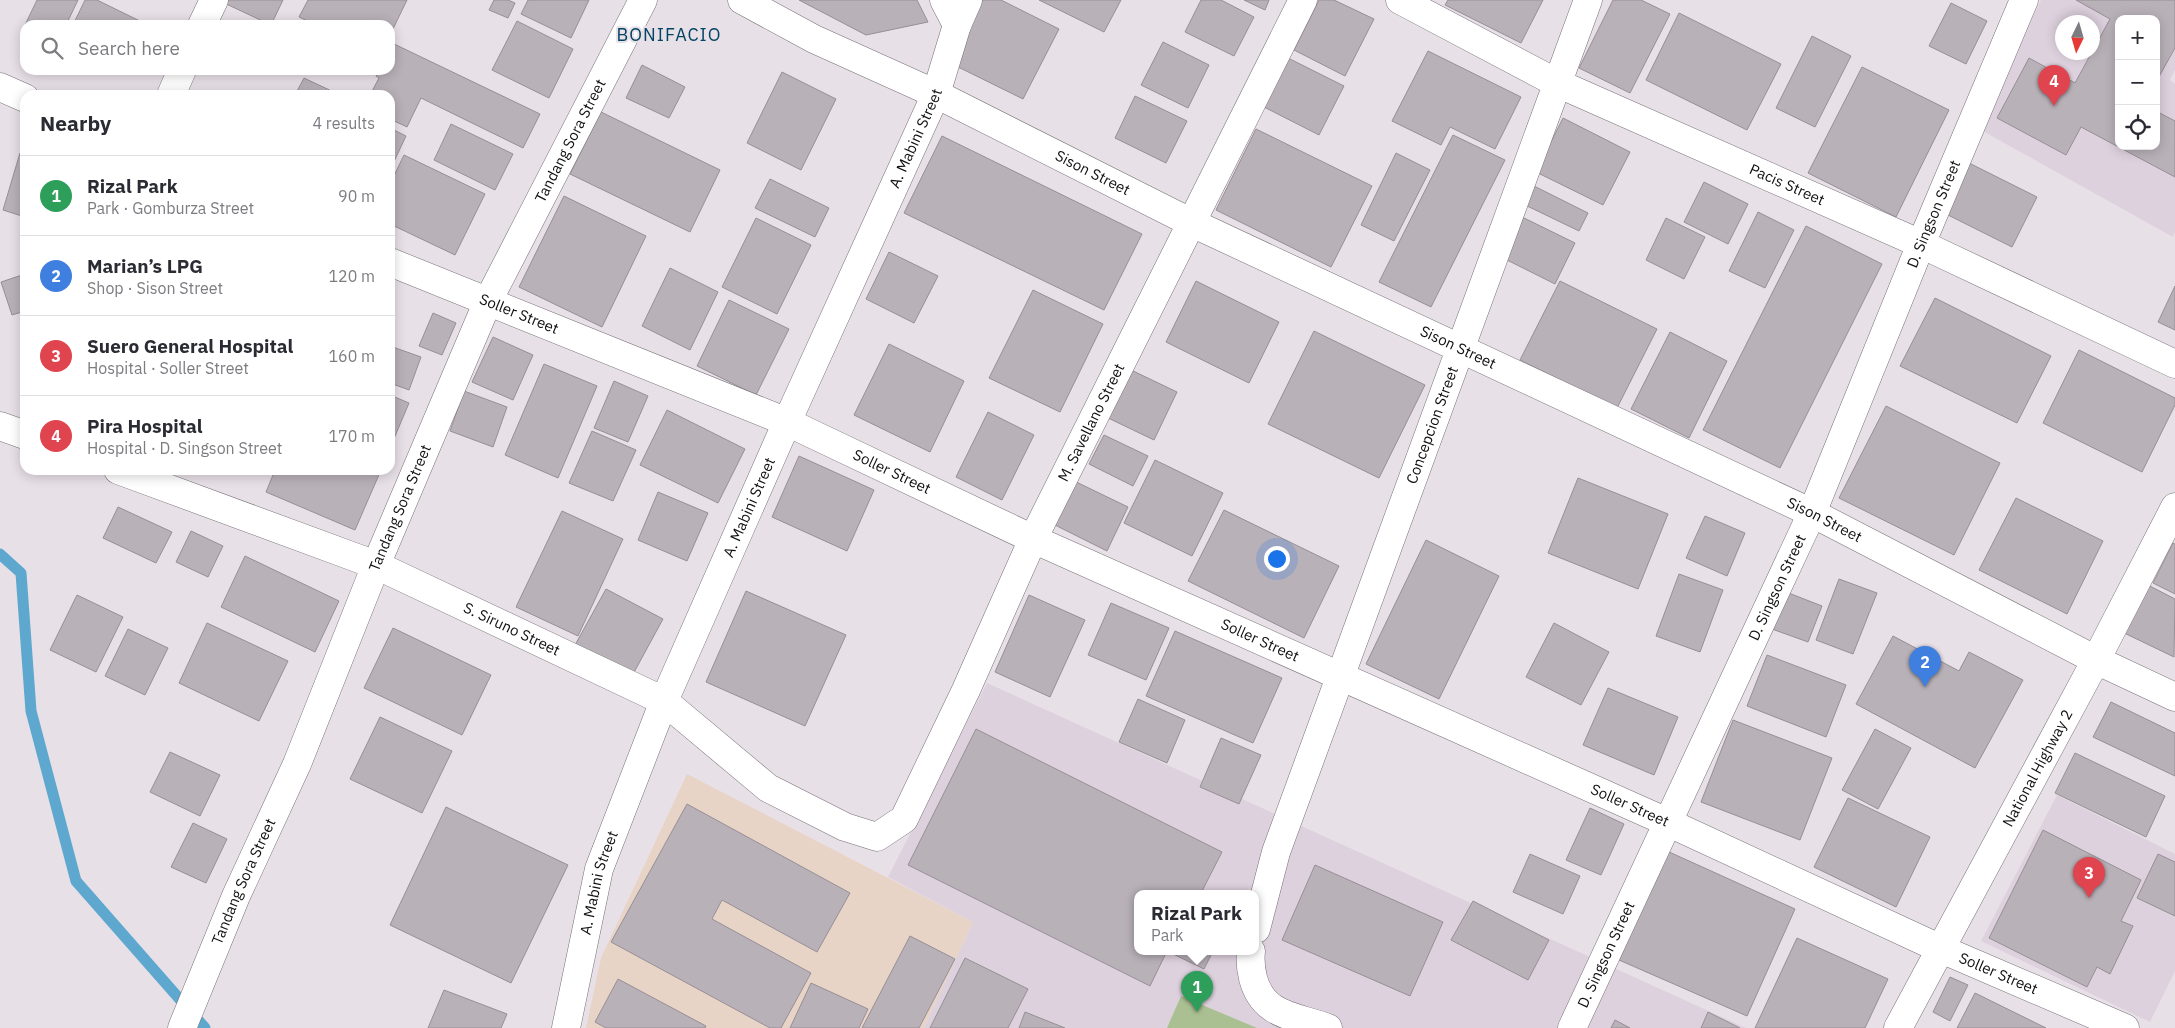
<!DOCTYPE html>
<html lang="en">
<head>
<meta charset="utf-8">
<style>
  :root { --surface:#fff; --page:#f7f7f7; --text:#2b2b33; --muted:#7c7c81; --line:#e1e1e2; --accent:#db2777 }
  body { margin:0; font-family:"IBM Plex Sans",sans-serif; background:var(--page); color:var(--text) }
  .controls { position:absolute; right:15px; top:15px; display:grid; overflow:hidden; border-radius:10px; box-shadow:0 2px 12px #0003 }
  .controls button { width:45px; height:45px; display:grid; place-items:center; padding:0; border:0; border-bottom:1px solid var(--line); background:var(--surface); color:var(--text); font:25px sans-serif }
  .compass { position:absolute; left:2055px; top:15px; width:45px; height:45px; border-radius:50%; background:var(--surface); box-shadow:0 2px 12px #0003; rotate:185deg }
  .you { position:absolute; left:1276px; top:558px; width:18px; height:18px; margin:-12px; border:4px solid #fff; border-radius:50%; background:#1a73e8; box-shadow:0 0 0 8px #1a73e833 }
  .badge { display:grid; place-items:center; width:32px; height:32px; border-radius:50%; background:var(--accent); color:#fff; font-size:16px; font-weight:700 }
  .pin { position:absolute; translate:-50% -41px; filter:drop-shadow(0 1px 2px #0008) }
  .pin::after { content:''; position:absolute; top:26px; width:18px; height:15px; background:inherit; clip-path:polygon(0 0,100% 0,50% 100%) }
  .popup { position:absolute; left:1134px; top:890px; width:125px; height:65px; box-sizing:border-box; display:grid; place-content:center; border-radius:10px; background:var(--surface); filter:drop-shadow(0 1px 4px #0005); font-size:16px; white-space:nowrap; color:var(--muted) }
  .popup b { font-size:19px; color:var(--text) }
  .popup::after { content:''; position:absolute; left:50%; top:100%; margin-left:-10px; border:10px solid transparent; border-top-color:var(--surface) }
  .list { margin:0; padding:0; list-style:none }
  h2 { display:flex; justify-content:space-between; align-items:center; height:65px; margin:0; padding:0 20px; font-size:21px }
  h2 small { font-size:16px; font-weight:400; color:var(--muted) }
  .list li { display:grid; grid-template-columns:32px 1fr auto; gap:15px; align-items:center; box-sizing:border-box; height:80px; padding:0 20px; border-top:1px solid var(--line) }
  .list b { display:block; font-size:19px; white-space:nowrap }
  .list p { margin:0; font-size:16px; white-space:nowrap; color:var(--muted) }
  .list em { font-size:16px; font-style:normal; color:var(--muted) }
  .icon { flex:none; width:28px; height:28px; fill:none; stroke:currentColor; stroke-width:2; stroke-linecap:round; stroke-linejoin:round }
  .map { position:relative; flex:none; width:2175px; height:1028px; overflow:hidden }
  .search { position:absolute; background:var(--surface); box-shadow:0 2px 12px #0003; left:20px; top:20px; width:375px; height:55px; display:flex; align-items:center; gap:12px; box-sizing:border-box; padding:0 18px; border-radius:15px; color:var(--muted); font-size:19px }
  .panel { position:absolute; background:var(--surface); box-shadow:0 2px 12px #0003; left:20px; top:90px; width:375px; height:385px; border-radius:15px }
  .map>svg:first-child { display:block }
  .built { fill:#ded1de; fill-rule:evenodd }
  .education { fill:#e8d4c6 }
  .green { fill:#aac092 }
  .lines { fill:none; stroke-linecap:round; stroke-linejoin:round }
  .stream { stroke:#5ea7ce; stroke-width:11 }
  .building { fill:#b8b1b8; stroke:#968f96 }
  .minor-casing { stroke:#787278; stroke-width:29 }
  .highway-casing { stroke:#787278; stroke-width:29 }
  .minor { stroke:#fff; stroke-width:28 }
  .highway { stroke:#fff; stroke-width:28 }
  .labels { text-anchor:middle; stroke-width:4; stroke-linejoin:round; paint-order:stroke }
  .street-label { font-size:15px; fill:#110f11; stroke:#e7e0e7 }
  .quarter-label { font-size:18px; letter-spacing:1px; fill:#034363; stroke:#e7e0e7 }
</style>
</head>
<body>
<div class="map">
<svg width="2175" height="1028" viewBox="0 0 2175 1028">
  <rect width="100%" height="100%" fill="#e7e0e7"/>
  <path class="built" d="M2041 0H2175V70L2170 80 2175 84V232L2173 237 1979 129ZM2119 19H2156V146H2119ZM2062 22H2092V52H2062Z
    M987 683 1746 1028H924L973 922 888 877ZM1138 893H1256V951H1138Z
    M2057 795 2175 854V971L2150 1022 1981 941Z"/>
  <path class="education" d="M687 774 973 922 924 1028H586L601 958Z"/>
  <path class="green" d="M1181 996 1257 1028H1167Z"/>
  <g class="lines">
    <path class="stream" d="M0 554 21 573 31 711 76 881 205 1028"/>
  </g>
  <path class="building" d="M37 0H78L66 25H25Z
    M85 0H97L148 25H73Z
    M223 0H283L271 25 222 2Z
    M308 0H407L390 35V25H316L299 17Z
    M494 0H508L515 3 508 18 489 10Z
    M528 0H589L571 38 521 14Z
    M799 0H917L928 22 866 35Z
    M982 0H1001L1059 29 1023 99 950 63Z
    M1039 0H1121L1104 32Z
    M1201 0H1221L1254 17 1234 56 1185 32Z
    M1244 0H1269L1265 10Z
    M1319 0H1334L1374 19 1345 76 1294 50Z
    M1448 0H1543L1521 43 1445 5Z
    M1613 0H1641L1670 14 1630 93 1579 68Z
    M2076 0H2175V48L2156 82V19H2119V146H2156V111L2175 121V177L2081 127 2066 155 1997 118 2029 58 2075 83 2110 19Z
    M1951 3 1987 21 1966 64 1929 46Z
    M1679 13 1781 64 1747 130 1646 80Z
    M517 21 573 49 549 98 492 70Z
    M1812 36 1851 56 1815 127 1776 108Z
    M1163 42 1209 65 1188 108 1141 85Z
    M392 43 540 114 523 148 421 98 407 127 390 119V95H370L379 78 376 76 379 70H390V47Z
    M1428 51 1521 97 1495 149 1450 127 1441 145 1392 121Z
    M1286 57 1344 86 1319 135 1262 106Z
    M642 65 685 87 669 118 626 98Z
    M1862 67 1949 110 1896 217 1808 173Z
    M782 72 836 99 801 170 747 143Z
    M304 78 340 95H295Z
    M1135 96 1187 121 1166 163 1115 138Z
    M601 112 720 170 690 232 570 174Z
    M1563 118 1630 152 1603 205 1536 172Z
    M451 124 513 154 495 190 434 160Z
    M390 128 406 136 390 170Z
    M1256 129 1372 186 1331 267 1216 210Z
    M1453 135 1505 160 1431 307 1379 282Z
    M942 136 1142 234 1104 310 904 213Z
    M20 153 25 155V217L3 210Z
    M1396 153 1430 170 1394 241 1361 225Z
    M404 155 485 194 455 255 390 224V184Z
    M1967 162 2037 197 2012 247 1942 212Z
    M770 179 829 208 815 237 755 208Z
    M1704 182 1748 204 1728 244 1684 222Z
    M1532 185 1588 213 1579 231 1523 204Z
    M564 196 646 236 602 327 519 287Z
    M1758 212 1794 230 1765 288 1729 271Z
    M1522 217 1575 243 1555 284 1501 257Z
    M756 218 811 245 777 314 722 287Z
    M1666 218 1705 237 1684 279 1646 260Z
    M1806 226 1882 264 1780 468 1703 430Z
    M889 252 938 276 914 323 866 299Z
    M670 268 718 292 690 350 642 326Z
    M25 274V311L12 315 1 282Z
    M1196 281 1279 322 1249 383 1166 342Z
    M1560 281 1657 329 1617 408 1520 360Z
    M2175 286V330L2158 322Z
    M1033 290 1103 324 1060 412 989 378Z
    M1935 298 2051 356 2017 423 1900 366Z
    M729 300 789 329 756 395 697 366Z
    M433 313 456 323 442 355 419 346Z
    M1314 331 1425 385 1379 478 1268 424Z
    M1670 332 1727 361 1689 438 1631 409Z
    M493 337 533 355 513 400 472 382Z
    M889 344 964 381 930 452 854 415Z
    M390 346 421 357 409 390 390 383Z
    M2079 350 2175 398V405L2142 472 2043 423Z
    M544 364 597 386 558 478 505 455Z
    M1129 369 1177 392 1154 440 1106 417Z
    M614 381 648 396 628 442 594 428Z
    M464 391 507 407 493 447 450 431Z
    M390 395 409 403 390 448Z
    M1886 406 2000 463 1954 555 1839 498Z
    M667 410 745 449 718 503 640 465Z
    M988 412 1034 435 1002 500 956 477Z
    M592 431 636 450 613 501 569 483Z
    M1104 435 1148 456 1133 486 1089 464Z
    M799 456 874 490 847 551 772 517Z
    M1155 460 1223 493 1192 556 1124 523Z
    M275 470H381L355 530 266 492Z
    M1068 478 1128 507 1107 551 1047 521Z
    M1578 478 1668 514 1638 589 1548 553Z
    M658 492 708 513 687 561 638 540Z
    M2016 498 2103 541 2067 614 1979 570Z
    M118 507 172 532 156 563 103 538Z
    M1224 510 1339 566 1304 638 1188 581Z
    M562 511 623 539 578 636 516 607Z
    M1705 516 1745 533 1727 576 1686 558Z
    M191 531 223 546 208 577 176 562Z
    M1426 540 1499 576 1439 699 1366 664Z
    M2173 543 2175 544V594L2153 583Z
    M245 556 339 601 315 652 221 607Z
    M1679 574 1723 590 1700 652 1656 636Z
    M1839 579 1877 593 1853 654 1816 640Z
    M2144 583 2175 599 2174 657 2120 631Z
    M606 589 663 619 632 676 575 645Z
    M746 591 846 635 805 726 706 682Z
    M1786 592 1822 606 1808 642 1772 629Z
    M77 595 123 617 96 672 50 650Z
    M1029 595 1085 620 1050 697 995 672Z
    M1111 603 1169 628 1146 680 1088 655Z
    M207 623 288 661 259 721 179 683Z
    M1554 623 1609 652 1581 705 1526 677Z
    M393 628 491 675 462 735 364 688Z
    M128 629 168 648 145 695 105 676Z
    M1175 631 1282 678 1253 743 1146 696Z
    M1893 636 1959 671 1969 652 2023 680 1975 768 1856 704Z
    M1767 655 1846 685 1826 737 1747 706Z
    M1608 688 1678 717 1654 775 1583 745Z
    M1138 699 1185 720 1167 763 1119 742Z
    M2111 702 2175 733V776L2093 737Z
    M380 717 452 751 422 813 350 779Z
    M1733 720 1832 758 1800 840 1701 802Z
    M976 729 1222 852 1201 893H1138V951H1167L1150 986 908 865Z
    M1875 729 1911 748 1878 809 1842 790Z
    M1221 738 1261 755 1239 804 1200 787Z
    M170 752 220 775 200 816 150 792Z
    M2075 753 2165 796 2146 837 2055 793Z
    M1848 798 1930 837 1896 907 1814 867Z
    M687 804 850 893 817 952 722 900 712 919 811 973 781 1028H770L611 942Z
    M446 807 568 865 511 983 390 925Z
    M1590 808 1624 824 1601 875 1566 860Z
    M193 823 227 839 206 883 171 867Z
    M2043 830 2141 880 2121 921 2133 926 2110 974 2097 967 2087 987 1989 938Z
    M1667 851 1795 909 1747 1016 1619 960Z
    M1530 854 1580 876 1563 914 1513 892Z
    M2158 854 2175 862V916L2137 898Z
    M1315 865 1443 922 1410 996 1282 940Z
    M1473 901 1549 940 1528 980 1451 940Z
    M910 936 955 959 919 1028H862Z
    M1797 938 1888 979 1865 1028H1755Z
    M1167 951H1213L1204 969Z
    M965 958 1028 989 1008 1028H930Z
    M1950 977 1968 985 1950 1021 1933 1012Z
    M618 979 706 1026 705 1028H606L595 1022Z
    M811 983 868 1009 859 1028H790Z
    M444 990 507 1014 501 1028H428Z
    M1975 993 2046 1028H1957Z
    M1025 1012 1065 1028H1019Z
    M1708 1012 1740 1028H1701Z
    M1615 1020 1630 1028H1611Z"/>
  <g class="lines">
    <defs>
      <g id="minor">
        <path id="s1" d="M742 0 814 39 936 94 1190 222 1812 513 2096 660 2175 697"/>
        <path d="M944 0 957 25"/>
        <path id="s2" d="M1400 0 1557 83 1921 244 2175 364"/>
        <path d="M202 25 214 0"/>
        <path d="M0 87 25 98"/>
        <path d="M171 95 182 70"/>
        <path id="s3" d="M390 262 787 422 1033 539 1667 822 1941 949 2125 1028"/>
        <path d="M0 426 25 435"/>
        <path id="s4" d="M118 470 376 565 664 701 768 788 845 827 877 837 904 819 966 690 1033 539 1303 0"/>
        <path id="s5" d="M1256 929 1276 852 1588 0"/>
        <path d="M1251 951C1250 960 1251 970 1253 978 1263 1017 1296 1016 1328 1028"/>
        <path id="s6" d="M182 1028 236 896 297 764 376 565 488 301 643 0"/>
        <path id="s7" d="M566 1028 599 869 664 701 787 422 936 94 957 25 968 0"/>
        <path id="s8" d="M1572 1028 1812 513 1921 244 2024 0"/>
      </g>
      <g id="highway">
        <path id="s9" d="M1898 1028 2096 660 2175 507"/>
      </g>
    </defs>
    <use href="#minor" class="minor-casing"/>
    <use href="#highway" class="highway-casing"/>
    <use href="#minor" class="minor"/>
    <use href="#highway" class="highway"/>
  </g>
  <g class="labels">
    <g class="street-label">
      <text dy="5" stroke="none"><textPath href="#s7" startOffset="959">A. Mabini Street</textPath></text>
      <text dy="5" stroke="none"><textPath href="#s6" startOffset="969">Tandang Sora Street</textPath></text>
      <text dy="5" stroke="none"><textPath href="#s1" startOffset="391">Sison Street</textPath></text>
      <text dy="5" stroke="none"><textPath href="#s2" startOffset="429">Pacis Street</textPath></text>
      <text dy="5" stroke="none"><textPath href="#s8" startOffset="891">D. Singson Street</textPath></text>
      <text dy="5" stroke="none"><textPath href="#s3" startOffset="139">Soller Street</textPath></text>
      <text dy="5" stroke="none"><textPath href="#s1" startOffset="796">Sison Street</textPath></text>
      <text dy="5" stroke="none"><textPath href="#s4" startOffset="1320">M. Savellano Street</textPath></text>
      <text dy="5" stroke="none"><textPath href="#s5" startOffset="534">Concepcion Street</textPath></text>
      <text dy="5" stroke="none"><textPath href="#s3" startOffset="544">Soller Street</textPath></text>
      <text dy="5" stroke="none"><textPath href="#s6" startOffset="564">Tandang Sora Street</textPath></text>
      <text dy="5" stroke="none"><textPath href="#s7" startOffset="554">A. Mabini Street</textPath></text>
      <text dy="5" stroke="none"><textPath href="#s1" startOffset="1201">Sison Street</textPath></text>
      <text dy="5" stroke="none"><textPath href="#s8" startOffset="486">D. Singson Street</textPath></text>
      <text dy="5" stroke="none"><textPath href="#s4" startOffset="425">S. Siruno Street</textPath></text>
      <text dy="5" stroke="none"><textPath href="#s3" startOffset="949">Soller Street</textPath></text>
      <text dy="5" stroke="none"><textPath href="#s9" startOffset="295">National Highway 2</textPath></text>
      <text dy="5" stroke="none"><textPath href="#s3" startOffset="1354">Soller Street</textPath></text>
      <text dy="5" stroke="none"><textPath href="#s6" startOffset="159">Tandang Sora Street</textPath></text>
      <text dy="5" stroke="none"><textPath href="#s7" startOffset="149">A. Mabini Street</textPath></text>
      <text dy="5" stroke="none"><textPath href="#s8" startOffset="81">D. Singson Street</textPath></text>
      <text dy="5" stroke="none"><textPath href="#s3" startOffset="1759">Soller Street</textPath></text>
    </g>
    <g class="quarter-label">
      <text x="669" y="41">BONIFACIO</text>
    </g>
  </g>
</svg>
<div class="controls">
<button>+</button>
<button>−</button>
<button><svg class="icon" aria-label="locate" viewBox="0 0 24 24"><circle cx="12" cy="12" r="6"/><path d="M12 2v4M12 18v4M2 12h4M18 12h4"/></svg></button>
</div>
<svg class="compass" viewBox="-18 -18 36 36"><path d="M0-13l5 13h-10z" fill="#e53935"/><path d="M0 13l5-13h-10z" fill="#7c7c81"/></svg>
<div class="you"></div>
<div class="pin badge" style="left:1197px;top:1012px;background:#2e9e5b">1</div>
<div class="popup"><b>Rizal Park</b>Park</div>
<div class="pin badge" style="left:1925px;top:687px;background:#3f7fe0">2</div>
<div class="pin badge" style="left:2089px;top:898px;background:#e0444e">3</div>
<div class="pin badge" style="left:2054px;top:106px;background:#e0444e">4</div>
<div class="search"><svg class="icon" aria-label="search" viewBox="0 0 24 24"><circle cx="10" cy="10" r="6"/><path d="M15 15l6 6"/></svg>Search here</div>
<section class="panel">
<h2>Nearby<small>4 results</small></h2>
<ul class="list">
<li><span class="badge" style="background:#2e9e5b">1</span><div><b>Rizal Park</b><p>Park · Gomburza Street</p></div><em>90 m</em></li>
<li><span class="badge" style="background:#3f7fe0">2</span><div><b>Marian’s LPG</b><p>Shop · Sison Street</p></div><em>120 m</em></li>
<li><span class="badge" style="background:#e0444e">3</span><div><b>Suero General Hospital</b><p>Hospital · Soller Street</p></div><em>160 m</em></li>
<li><span class="badge" style="background:#e0444e">4</span><div><b>Pira Hospital</b><p>Hospital · D. Singson Street</p></div><em>170 m</em></li>
</ul>
</section>
</div>
</body>
</html>
